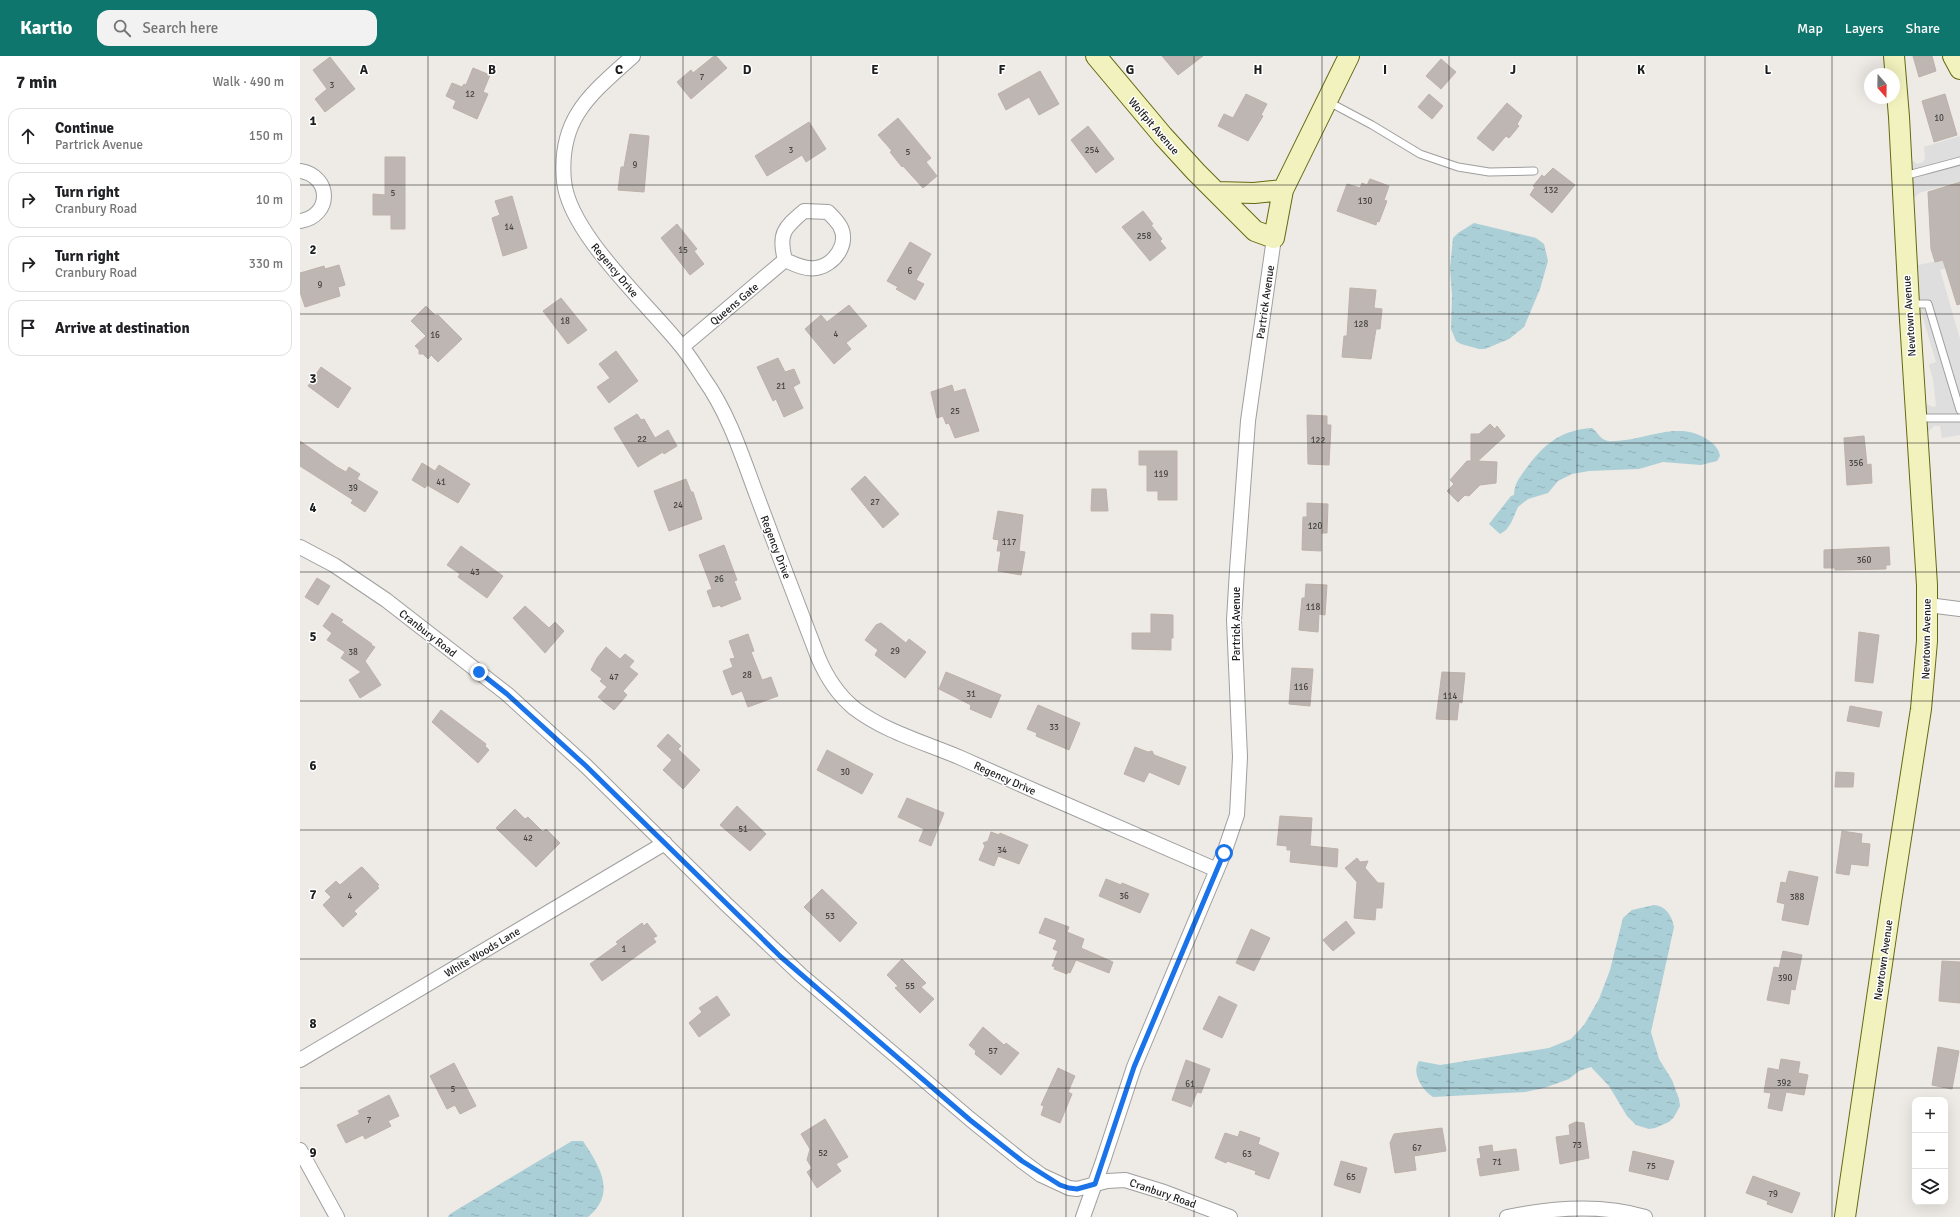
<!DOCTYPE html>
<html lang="en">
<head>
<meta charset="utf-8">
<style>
  :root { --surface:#fff; --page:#f2f2f2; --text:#202124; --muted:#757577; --line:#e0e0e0; --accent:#0f766e }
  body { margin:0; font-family:Signika,sans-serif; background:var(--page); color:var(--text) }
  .controls { position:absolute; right:12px; bottom:12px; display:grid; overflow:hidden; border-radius:8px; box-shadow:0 4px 16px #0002 }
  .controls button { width:36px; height:36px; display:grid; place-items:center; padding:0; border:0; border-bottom:1px solid var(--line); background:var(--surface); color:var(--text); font:20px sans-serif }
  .compass { position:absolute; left:1564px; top:12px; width:36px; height:36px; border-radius:50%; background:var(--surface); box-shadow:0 4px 16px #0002; rotate:160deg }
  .stop { position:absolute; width:12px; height:12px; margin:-9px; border:3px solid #1a73e8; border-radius:50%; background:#fff }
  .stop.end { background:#1a73e8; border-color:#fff; box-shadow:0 1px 4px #0008 }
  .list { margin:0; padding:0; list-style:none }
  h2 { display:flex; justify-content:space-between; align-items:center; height:52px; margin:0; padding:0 16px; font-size:17px }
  h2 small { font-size:13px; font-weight:400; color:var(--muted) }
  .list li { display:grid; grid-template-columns:26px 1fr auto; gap:12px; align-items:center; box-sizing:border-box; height:56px; margin:0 8px 8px; padding:0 8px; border:1px solid var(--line); border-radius:12px }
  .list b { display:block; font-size:15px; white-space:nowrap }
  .list p { margin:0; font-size:13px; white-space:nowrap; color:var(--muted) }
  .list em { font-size:13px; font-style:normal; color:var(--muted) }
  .icon { flex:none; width:22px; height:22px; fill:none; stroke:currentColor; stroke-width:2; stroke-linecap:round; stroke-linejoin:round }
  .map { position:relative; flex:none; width:1660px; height:1161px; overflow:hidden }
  header { display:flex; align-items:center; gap:24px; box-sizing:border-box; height:56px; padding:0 20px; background:var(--accent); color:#fff }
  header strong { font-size:19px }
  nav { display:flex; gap:22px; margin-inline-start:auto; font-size:14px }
  .search { width:280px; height:36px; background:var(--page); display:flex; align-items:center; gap:10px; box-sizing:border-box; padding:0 14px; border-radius:12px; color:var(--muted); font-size:15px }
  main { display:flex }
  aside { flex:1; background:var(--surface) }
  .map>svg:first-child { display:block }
  .parking { fill:#dedede }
  .water { fill:url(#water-ripples) }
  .building { fill:#beb6b2; stroke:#beb1a9 }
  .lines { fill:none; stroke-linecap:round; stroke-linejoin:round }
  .lane-casing { stroke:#9f9f9f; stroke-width:9 }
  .street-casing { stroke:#9f9f9f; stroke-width:16 }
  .secondary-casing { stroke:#646911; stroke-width:22 }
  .lane { stroke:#fff; stroke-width:7 }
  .street { stroke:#fff; stroke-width:14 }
  .secondary { stroke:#f2f2be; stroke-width:20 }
  .route { stroke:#1a73e8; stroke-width:5 }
  .grid { fill:none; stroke:#1e1e1e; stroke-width:1; stroke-opacity:0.55 }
  .labels { text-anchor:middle; stroke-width:3; stroke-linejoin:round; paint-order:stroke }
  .number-label { font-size:9px; fill:#464443 }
  .street-label { font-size:11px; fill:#1e1e1e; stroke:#fff }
  .grid-label { font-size:13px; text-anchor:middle; font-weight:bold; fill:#1e1e1e; stroke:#fff; stroke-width:3; stroke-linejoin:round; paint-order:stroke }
</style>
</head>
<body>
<header>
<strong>Kartio</strong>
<div class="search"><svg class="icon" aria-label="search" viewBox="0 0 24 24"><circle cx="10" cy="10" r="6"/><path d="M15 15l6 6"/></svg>Search here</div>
<nav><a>Map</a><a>Layers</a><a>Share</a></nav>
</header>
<main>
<aside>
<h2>7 min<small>Walk · 490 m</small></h2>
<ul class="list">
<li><svg class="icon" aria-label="ahead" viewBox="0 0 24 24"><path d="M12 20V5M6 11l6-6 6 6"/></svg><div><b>Continue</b><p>Partrick Avenue</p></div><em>150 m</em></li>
<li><svg class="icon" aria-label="right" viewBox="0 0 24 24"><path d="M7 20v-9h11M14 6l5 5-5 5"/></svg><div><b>Turn right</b><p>Cranbury Road</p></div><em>10 m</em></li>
<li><svg class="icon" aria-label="right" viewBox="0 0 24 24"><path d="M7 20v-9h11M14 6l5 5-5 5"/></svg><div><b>Turn right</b><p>Cranbury Road</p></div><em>330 m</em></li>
<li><svg class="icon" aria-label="arrive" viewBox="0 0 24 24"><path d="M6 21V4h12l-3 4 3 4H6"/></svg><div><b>Arrive at destination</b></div></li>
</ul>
</aside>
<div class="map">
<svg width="1660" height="1161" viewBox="0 0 1660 1161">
  <defs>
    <pattern id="water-ripples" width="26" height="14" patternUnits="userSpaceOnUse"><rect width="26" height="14" fill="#aacfd7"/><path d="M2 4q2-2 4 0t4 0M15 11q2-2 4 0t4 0" fill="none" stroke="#92b1b8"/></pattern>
  </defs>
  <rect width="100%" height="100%" fill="#eeeae5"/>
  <path class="parking" d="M1660 80V125L1619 137 1613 143 1611 104 1617 108 1623 106 1625 103 1624 91Z
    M1648 203 1650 211 1640 214 1660 283V379L1642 382 1640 370H1634L1627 377 1626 348 1633 351 1636 350 1633 323 1629 310 1630 308 1636 306 1622 259 1620 258 1618 209Z"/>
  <path class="water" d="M1174 167 1236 182 1244 188 1248 205 1240 233 1224 271 1209 283 1185 293H1179L1161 288 1156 285 1151 273 1152 239 1150 212 1153 182 1158 177Z
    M1292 372C1298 376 1299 383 1308 385 1314 386 1320 384 1326 384 1353 380 1380 367 1405 382 1413 387 1418 391 1420 400L1417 405 1401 409 1363 406 1339 413 1289 415 1272 418 1258 425 1248 437 1228 443 1218 451 1211 467 1206 474 1200 478 1189 468 1211 440 1214 439C1214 429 1219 422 1225 414 1243 389 1260 374 1292 372Z
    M1354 849C1366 850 1372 860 1374 871L1351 976 1359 1003 1372 1024 1379 1043 1380 1050 1374 1061 1369 1066 1355 1072 1349 1073 1336 1069 1327 1060 1309 1030 1291 1011 1279 1015 1269 1023 1244 1032 1225 1036 1133 1041C1122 1034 1111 1017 1119 1005L1140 1009 1249 992 1271 983 1284 969 1299 943 1310 914 1323 862 1332 854Z
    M272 1085H283C300 1111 317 1137 288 1161H148L150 1158Z"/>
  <path class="building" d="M414 0H416L427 12 391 43 377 26 391 14 393 17Z
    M862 0H903L878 19Z
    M1613 0H1632L1636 15 1619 21Z
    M30 1 55 33 25 56 15 43 27 33 13 14Z
    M1141 3 1156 16 1141 33 1126 20Z
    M173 12 190 19 183 36 188 38 177 63 153 52 156 45 146 40 152 27 162 31 164 28 166 29Z
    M740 15 759 48 739 59 729 41 706 54 698 38Z
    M946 38 967 48 961 59 963 60 948 85 918 70 924 58 933 62Z
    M1129 38 1143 50 1132 63 1118 51Z
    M1645 38 1657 79 1634 86 1622 45Z
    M1207 47 1222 60 1217 68 1219 70 1209 82 1206 80 1193 95 1177 82Z
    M598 62 631 102 626 106 637 120 623 132 603 110 602 111 590 96 592 95 578 79Z
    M509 66 526 93 506 106 502 99 467 120 455 100Z
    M788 70 814 103 796 117 771 84Z
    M330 78 349 80 344 136 318 134 321 111H324Z
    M85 101H105V173H91V159H73V138L85 139Z
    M1253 112 1275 129 1252 157 1230 139 1235 131 1233 130 1242 119 1244 121Z
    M1070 123 1089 130 1084 144 1087 145 1079 166 1077 165 1076 169 1037 155 1047 128 1060 132 1062 127 1067 129Z
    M1660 126V248L1657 249 1643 204 1635 206 1631 193 1628 136Z
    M212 140 227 192 203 200 192 162 200 159 195 145Z
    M843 155 853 168 851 169 862 183 860 185 866 192 850 205 822 171Z
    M377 168 397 193 394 195 404 208 390 219 361 182Z
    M610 186 631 198 616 224 624 228 615 244 596 233 598 231 587 225Z
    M39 209 45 229 38 231 40 240 5 251 0 236V217L24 210 25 213Z
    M1050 232 1076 234 1074 252 1082 253 1080 273H1076L1071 303 1042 301 1044 280H1047Z
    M261 242 287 274 268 288 243 255Z
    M549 249 567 270 546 287 551 293 534 308 505 273 521 259 527 266Z
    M126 250 136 260 138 259 162 283 138 306 131 299 128 303 123 298H119V294L115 290 126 280 111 265Z
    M316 295 338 325 309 347 297 331 310 322 299 308Z
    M478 302 485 316 494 313 500 327 493 331 503 352 484 361 476 343 473 345 457 311Z
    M21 311 51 332 38 352 8 330Z
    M652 329 654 336 665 333 679 375 655 382 649 367 646 368 643 360 637 362 631 336Z
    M337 358 341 364 344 363 355 382 368 374 377 390 364 398 363 396 338 411 314 372Z
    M1007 359 1027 360V369H1031L1029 409 1008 408Z
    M1190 368 1195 373 1197 370 1205 380 1178 405 1197 406 1196 427 1180 429 1169 440 1165 439 1158 446 1147 435 1154 428 1150 424 1167 405H1171V378H1179Z
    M1564 380 1567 409 1571 408 1572 427 1547 429 1544 382Z
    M0 385 37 411 46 416 49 411 60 418 57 423 78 436 65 456 51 447 53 444 0 410Z
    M839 395H877V444H858V435H847V409H839Z
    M122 407 135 415 139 409 170 428 158 447 127 429 125 432 112 424Z
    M565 420 599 458 583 472 551 433Z
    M386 423 391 436H393L402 463 369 475 354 435Z
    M792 433H806L808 455H791Z
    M1007 447 1028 448 1027 477H1021V495L1002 494 1003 461H1007Z
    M698 455 723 459 719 495 725 496 721 519 698 515 701 495H697L699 484 693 483Z
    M424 489 437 524 434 525 441 543 421 551 420 549 413 551 407 535 412 533 399 499Z
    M161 490 203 520 187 542 158 521 160 518 147 509Z
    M1589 491 1590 509H1586V513L1535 514V512H1524V494Z
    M17 522 30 530 18 549 5 541Z
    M1006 528 1027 529 1025 559 1019 558 1018 576 999 574 1002 542H1005Z
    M225 550 249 572 255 566 264 575 245 597 213 562Z
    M32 557 43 564 41 566 72 588 71 589 75 591 65 605 81 629 60 642 49 624 61 616 41 602 45 596 27 584 32 577 23 570Z
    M851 558 873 559V582H871V594L832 593V577H851Z
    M581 567 606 587 609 583 626 596 605 622 575 599 578 594 565 584 576 569Z
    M1559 576 1579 579 1573 627 1555 625Z
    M448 578 454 595 451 596 462 624 471 621 478 640 448 651 442 635 432 639 423 615 433 611 430 603 435 602 429 585Z
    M306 591 320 603 325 598 334 605 329 611 338 618 323 635 327 639 314 654 298 641 307 631 300 625 302 623 291 614 297 602Z
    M992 612 1013 613 1010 650 989 648Z
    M646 616 701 639 691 662 670 653 671 649 639 633Z
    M1142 616 1165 617 1162 647 1159 646 1157 664 1136 663Z
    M738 649 780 667 769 694 736 680 737 677 727 673Z
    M1550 650 1582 656 1579 671 1547 665Z
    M141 654 186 688 185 690 189 694 178 707 132 666Z
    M368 678 381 690 378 693 400 714 383 733 363 714 372 704 357 690Z
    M835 691 848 696 852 695 854 699 886 711 879 729 849 716 844 726 824 718Z
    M527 694 573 718 562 738 517 714Z
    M1536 716 1554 717 1553 731H1535Z
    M607 742 644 757 631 790 619 785 624 773 598 761Z
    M437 750 466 778 450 795 420 769Z
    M215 753 225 763 228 761 243 776 246 773 260 787 236 811 196 772Z
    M980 760 1012 762 1010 790 1038 793 1037 811 990 806 991 794H987V790L977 789Z
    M1542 775 1562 778 1561 787 1570 788 1568 810 1551 808 1549 819 1536 817Z
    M691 776 699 779 700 777 728 789 719 808 698 800 694 810 679 804 685 790 683 787 688 785Z
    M1057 802 1060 806 1068 805 1065 812 1078 827H1084L1082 852H1076L1075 864 1054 862 1057 826 1045 812Z
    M62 811 79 829 77 830 79 832 54 855 57 858 43 871 23 849 31 841 25 835 36 825 40 829 60 812Z
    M1489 815 1518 821 1508 869 1482 864 1485 848 1477 846 1481 826 1486 827Z
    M806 823 821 829 822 827 849 838 840 857 799 840Z
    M522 833 557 867 540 886 504 851Z
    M745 862 769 871 767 876 784 883 781 892 813 906 809 917 776 904 770 917 768 916 767 918 754 913 755 911 752 910 758 895 753 893 757 884 739 877Z
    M1046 865 1055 877 1033 895 1023 884Z
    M342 867 344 870 347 867 357 880 353 882 356 886 302 925 290 908 318 888 316 886Z
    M951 873 970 882 954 915 936 907Z
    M1483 895 1502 899 1495 934 1491 933 1489 948 1467 944 1474 911 1479 912Z
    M602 903 626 927 621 931 634 943 620 957 595 932 598 930 587 919Z
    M1642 905 1660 906V947L1639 945Z
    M417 940 430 959 399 981 389 967 402 956 399 952Z
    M919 940 937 949 922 982 903 973Z
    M683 971 704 989 706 987 719 997 701 1019 675 998 676 995 669 989Z
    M1638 991 1659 995 1652 1033 1632 1029Z
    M1481 1003 1500 1006 1498 1017 1508 1019 1504 1039 1486 1036 1482 1055 1468 1052 1471 1037 1464 1036 1468 1012 1479 1014Z
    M886 1004 910 1013 901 1037 897 1036 891 1051 872 1044Z
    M154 1007 176 1050 160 1058 155 1049 147 1053 130 1020Z
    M758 1012 775 1020 768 1036 772 1038 760 1067 741 1059 744 1050 741 1049Z
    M89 1039 99 1060 88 1065 91 1070 65 1083 63 1079 46 1087 37 1069 60 1058 58 1055Z
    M525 1063 548 1101 536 1108 541 1115 517 1132 507 1116 512 1112 507 1104 510 1093 501 1078Z
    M1276 1066 1284 1067 1289 1102 1260 1108 1256 1081 1270 1079 1269 1069Z
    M1142 1072 1146 1095 1114 1100 1116 1114 1095 1117 1090 1087 1094 1078Z
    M940 1075 960 1082 958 1088 979 1097 969 1123 955 1118 956 1115 927 1105 926 1107 915 1102 925 1077 938 1081Z
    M1192 1089 1193 1096 1216 1093 1219 1114 1180 1120 1177 1103 1181 1102 1179 1091Z
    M1333 1095 1374 1105 1368 1124 1329 1115Z
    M1041 1105 1067 1112 1060 1137 1034 1129Z
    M1453 1120 1500 1137 1492 1157 1467 1148 1468 1145 1446 1137Z"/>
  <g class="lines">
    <defs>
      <path id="lane" d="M1027 45 1072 69 1120 98 1158 111 1189 116 1234 115
        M1604 120 1660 105
        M1611 248H1628L1660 354
        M1618 362H1660"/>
      <path id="street" d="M333 0C291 38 258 62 264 125 269 178 349 249 382 291 390 301 397 312 404 323 429 358 442 400 457 440 477 494 497 547 518 601 526 620 537 638 554 652 585 676 626 687 661 702 746 740 831 777 917 814
        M0 115C32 120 32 160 0 165
        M504 155 528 156C532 160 537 165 540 170 550 188 534 209 516 212 506 214 494 208 485 204 478 178 484 172 504 155Z
        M382 291 485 204
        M0 491 34 509 86 544 207 638 286 710 426 848 501 919 670 1063 722 1105 741 1119 769 1132 777 1133 807 1125 825 1124 864 1136 930 1161
        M1628 549 1660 553
        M0 1004 365 787
        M0 1094 37 1161
        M783 1161 803 1105 834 1011 924 797 937 759 940 701 934 564 937 514 948 365 974 182
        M1207 1161C1251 1152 1302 1148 1345 1161"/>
      <path id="secondary" d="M796 0 863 80 896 116 955 175 974 182 983 134 1049 0
        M1653 0 1660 13
        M917 136 954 137 983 134
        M1545 1161 1591 846 1621 653 1627 585V529L1609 248 1599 61 1594 0"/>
    </defs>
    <use href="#lane" class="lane-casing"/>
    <use href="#street" class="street-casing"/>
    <use href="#secondary" class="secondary-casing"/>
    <use href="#lane" class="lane"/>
    <use href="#street" class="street"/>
    <use href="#secondary" class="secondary"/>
  </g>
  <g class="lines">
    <path class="route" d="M179 616 207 638 286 710 481 901 670 1064 722 1105 760 1129 769 1132 777 1133 795 1128 834 1011 924 797"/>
  </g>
  <path class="grid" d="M128 0V1161M255 0V1161M383 0V1161M511 0V1161M638 0V1161M766 0V1161M894 0V1161M1022 0V1161M1149 0V1161M1277 0V1161M1405 0V1161M1532 0V1161M0 129H1660M0 258H1660M0 387H1660M0 516H1660M0 645H1660M0 774H1660M0 903H1660M0 1032H1660"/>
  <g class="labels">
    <g class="number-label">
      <text x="402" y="24">7</text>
      <text x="32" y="32">3</text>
      <text x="170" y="41">12</text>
      <text x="1639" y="65">10</text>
      <text x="491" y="97">3</text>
      <text x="792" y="97">254</text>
      <text x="608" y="99">5</text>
      <text x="335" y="112">9</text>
      <text x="1251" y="137">132</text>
      <text x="93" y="140">5</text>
      <text x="1065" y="148">130</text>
      <text x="209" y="174">14</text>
      <text x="844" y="183">258</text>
      <text x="383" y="197">15</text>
      <text x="610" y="218">6</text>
      <text x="20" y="232">9</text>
      <text x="265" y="268">18</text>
      <text x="1061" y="271">128</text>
      <text x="536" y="281">4</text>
      <text x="135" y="282">16</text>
      <text x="481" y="333">21</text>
      <text x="655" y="358">25</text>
      <text x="342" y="386">22</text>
      <text x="1018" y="387">122</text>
      <text x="1556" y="410">356</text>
      <text x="861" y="421">119</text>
      <text x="141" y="429">41</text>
      <text x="53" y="435">39</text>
      <text x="575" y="449">27</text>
      <text x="378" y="452">24</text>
      <text x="1015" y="473">120</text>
      <text x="709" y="489">117</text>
      <text x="1564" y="507">360</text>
      <text x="175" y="519">43</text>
      <text x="419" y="526">26</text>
      <text x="1013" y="554">118</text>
      <text x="595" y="598">29</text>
      <text x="53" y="599">38</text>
      <text x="447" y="622">28</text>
      <text x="314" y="624">47</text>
      <text x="1001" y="634">116</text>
      <text x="671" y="641">31</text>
      <text x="1150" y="643">114</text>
      <text x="754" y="674">33</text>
      <text x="545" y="719">30</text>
      <text x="443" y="776">51</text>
      <text x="228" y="785">42</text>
      <text x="702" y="797">34</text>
      <text x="50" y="843">4</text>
      <text x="824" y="843">36</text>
      <text x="1497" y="844">388</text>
      <text x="530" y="863">53</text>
      <text x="324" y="896">1</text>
      <text x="1485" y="925">390</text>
      <text x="610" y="933">55</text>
      <text x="693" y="998">57</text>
      <text x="1484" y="1030">392</text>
      <text x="890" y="1031">61</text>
      <text x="153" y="1036">5</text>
      <text x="69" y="1067">7</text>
      <text x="1277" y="1092">73</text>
      <text x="1117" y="1095">67</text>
      <text x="523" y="1100">52</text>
      <text x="947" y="1101">63</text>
      <text x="1197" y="1109">71</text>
      <text x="1351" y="1113">75</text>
      <text x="1051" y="1124">65</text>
      <text x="1473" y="1141">79</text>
    </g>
    <g class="street-label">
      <text transform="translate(854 70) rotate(49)" y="4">Wolfpit Avenue</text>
      <text transform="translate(315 214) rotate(50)" y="4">Regency Drive</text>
      <text transform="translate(965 246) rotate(-82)" y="4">Partrick Avenue</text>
      <text transform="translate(434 248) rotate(-40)" y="4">Queens Gate</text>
      <text transform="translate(1609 260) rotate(-94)" y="4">Newtown Avenue</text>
      <text transform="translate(476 491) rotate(69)" y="4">Regency Drive</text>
      <text transform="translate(936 568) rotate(-90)" y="4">Partrick Avenue</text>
      <text transform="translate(128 577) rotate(38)" y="4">Cranbury Road</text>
      <text transform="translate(1626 583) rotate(-89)" y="4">Newtown Avenue</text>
      <text transform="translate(705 722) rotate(24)" y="4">Regency Drive</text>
      <text transform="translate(182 896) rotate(-31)" y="4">White Woods Lane</text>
      <text transform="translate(1583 904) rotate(-82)" y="4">Newtown Avenue</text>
      <text transform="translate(863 1137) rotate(19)" y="4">Cranbury Road</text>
    </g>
  </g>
  <g class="grid-label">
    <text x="64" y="18">A</text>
    <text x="192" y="18">B</text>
    <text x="319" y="18">C</text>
    <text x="447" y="18">D</text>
    <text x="575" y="18">E</text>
    <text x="702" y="18">F</text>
    <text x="830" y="18">G</text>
    <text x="958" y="18">H</text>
    <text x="1085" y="18">I</text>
    <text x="1213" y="18">J</text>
    <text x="1341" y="18">K</text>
    <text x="1468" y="18">L</text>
    <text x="13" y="69">1</text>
    <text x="13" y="198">2</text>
    <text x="13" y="327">3</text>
    <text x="13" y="456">4</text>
    <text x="13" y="585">5</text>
    <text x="13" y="714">6</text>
    <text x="13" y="843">7</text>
    <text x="13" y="972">8</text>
    <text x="13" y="1101">9</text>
  </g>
</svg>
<div class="controls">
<button>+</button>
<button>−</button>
<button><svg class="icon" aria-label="layers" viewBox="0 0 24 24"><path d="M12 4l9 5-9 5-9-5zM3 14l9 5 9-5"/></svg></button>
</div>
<svg class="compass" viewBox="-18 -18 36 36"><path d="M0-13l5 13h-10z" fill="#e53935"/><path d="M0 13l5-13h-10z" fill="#757577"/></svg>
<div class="stop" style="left:924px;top:797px"></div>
<div class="stop end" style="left:179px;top:616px"></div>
</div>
</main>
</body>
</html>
